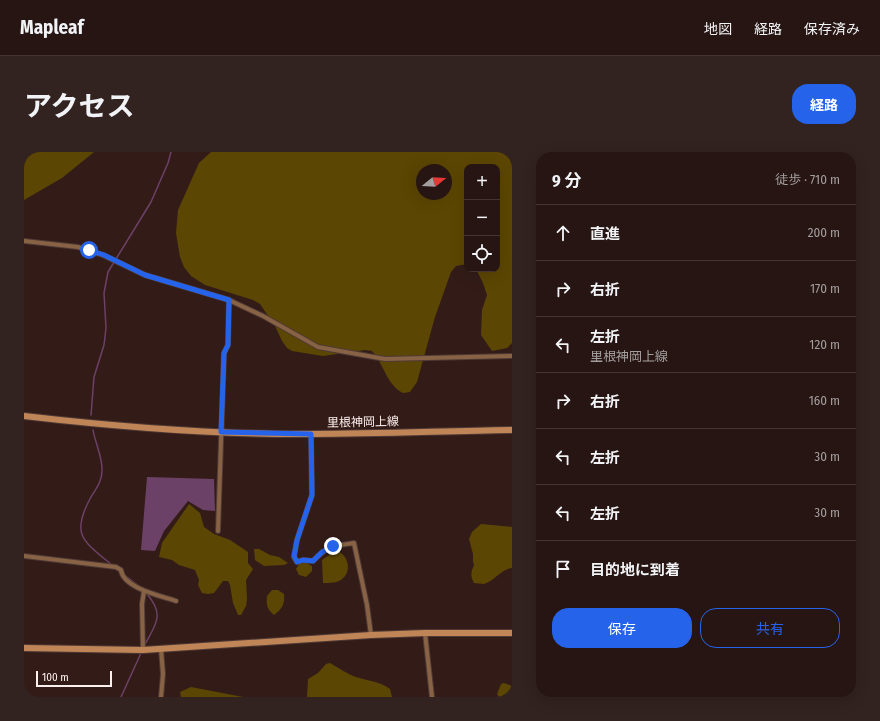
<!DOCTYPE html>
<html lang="ja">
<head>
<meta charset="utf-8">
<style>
  :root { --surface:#261512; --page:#322220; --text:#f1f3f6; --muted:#a49f9f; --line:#423432; --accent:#2563eb }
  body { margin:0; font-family:"Fira Sans Condensed","Noto Sans JP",sans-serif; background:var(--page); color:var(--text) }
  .controls { position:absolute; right:12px; top:12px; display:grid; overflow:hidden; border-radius:8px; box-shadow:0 4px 16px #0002 }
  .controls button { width:36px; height:36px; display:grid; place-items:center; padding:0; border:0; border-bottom:1px solid var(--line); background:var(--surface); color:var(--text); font:20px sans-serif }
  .compass { position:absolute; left:392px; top:12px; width:36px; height:36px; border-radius:50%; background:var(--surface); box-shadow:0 4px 16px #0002; rotate:72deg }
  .scale { position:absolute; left:12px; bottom:10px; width:76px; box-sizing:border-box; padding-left:4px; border:2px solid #fdefed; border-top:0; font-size:11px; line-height:14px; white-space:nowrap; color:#fdefed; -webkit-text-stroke:3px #331c18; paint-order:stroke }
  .stop { position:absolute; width:12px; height:12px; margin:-9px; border:3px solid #2563eb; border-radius:50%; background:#fff }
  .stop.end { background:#2563eb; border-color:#fff; box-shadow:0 1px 4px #0008 }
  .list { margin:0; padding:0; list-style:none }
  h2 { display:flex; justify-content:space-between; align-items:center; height:52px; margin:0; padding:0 16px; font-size:17px }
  h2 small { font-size:13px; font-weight:400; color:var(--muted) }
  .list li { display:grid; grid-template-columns:26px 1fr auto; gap:12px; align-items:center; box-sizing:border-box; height:56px; padding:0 16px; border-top:1px solid var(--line) }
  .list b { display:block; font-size:15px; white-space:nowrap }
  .list p { margin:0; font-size:13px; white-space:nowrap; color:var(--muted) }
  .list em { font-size:13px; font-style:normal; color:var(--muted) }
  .actions { display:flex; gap:8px; padding:12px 16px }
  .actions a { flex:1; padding:9px 0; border:1px solid var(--accent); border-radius:16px; text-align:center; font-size:14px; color:var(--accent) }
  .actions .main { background:var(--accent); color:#fff }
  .icon { flex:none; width:22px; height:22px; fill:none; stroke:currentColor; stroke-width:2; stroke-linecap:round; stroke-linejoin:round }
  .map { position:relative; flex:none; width:488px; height:545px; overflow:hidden; border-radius:16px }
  header { display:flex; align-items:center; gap:24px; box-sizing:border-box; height:56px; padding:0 20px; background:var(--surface); border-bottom:1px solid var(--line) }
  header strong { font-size:19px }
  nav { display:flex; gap:22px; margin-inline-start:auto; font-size:14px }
  .intro { display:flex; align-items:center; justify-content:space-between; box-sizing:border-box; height:96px; padding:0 24px }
  h1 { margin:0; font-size:28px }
  .button { padding:10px 18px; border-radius:16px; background:var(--accent); color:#fff; font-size:14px; font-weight:700 }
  main { display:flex; gap:24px; padding:0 24px }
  aside { flex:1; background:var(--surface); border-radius:16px; box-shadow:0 4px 16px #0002 }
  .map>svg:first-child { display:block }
  .forest { fill:#5c4603; fill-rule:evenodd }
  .water { fill:#6c4167 }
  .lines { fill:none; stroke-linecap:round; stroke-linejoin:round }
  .stream { stroke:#6c4167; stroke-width:1.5 }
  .street-casing { stroke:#4f3a36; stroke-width:6 }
  .secondary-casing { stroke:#4f3a36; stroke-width:8 }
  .street { stroke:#876245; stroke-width:4 }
  .secondary { stroke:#c08556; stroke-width:6 }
  .route { stroke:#2563eb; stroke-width:5 }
  .labels { text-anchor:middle; stroke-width:4; stroke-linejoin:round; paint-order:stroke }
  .street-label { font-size:12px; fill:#fdefed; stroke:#331c18 }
</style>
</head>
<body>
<header>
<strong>Mapleaf</strong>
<nav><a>地図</a><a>経路</a><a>保存済み</a></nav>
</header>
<div class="intro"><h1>アクセス</h1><a class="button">経路</a></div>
<main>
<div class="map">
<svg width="488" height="545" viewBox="0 0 488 545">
  <rect width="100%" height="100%" fill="#331c18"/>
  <path class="forest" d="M0 0H70L38 26 0 48Z
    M187 0H488V191L483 196 468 199 457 183 458 158 463 143 459 131 452 117H473V15H443V112L432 114 427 120 411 165 393 230 386 240 379 241C362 232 360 212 348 199L341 198 299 204 268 199 263 196 258 189 251 174 236 152 229 148 181 133 167 124 160 115 156 105 152 81 154 58 175 11ZM398 18H422V42H398Z
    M165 352 176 361 180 375 190 382 206 388 224 400V411L229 417 222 428 223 447 222 454 217 463H214L209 451 206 433 204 429H199L190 441 184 442 178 441 174 433 175 428 171 418 155 413 148 408 135 405 138 391Z
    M457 372 488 375V416C477 417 471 429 460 432 457 432 453 431 450 431 446 424 447 420 450 413L449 410V402L445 387 448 380Z
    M230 397H235L246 403 255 405 264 411 260 413 240 414 231 408Z
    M314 399C326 405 328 423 315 429 310 431 305 431 299 431L298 408 308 401Z
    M279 409 288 414V419L282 425 275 423 272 417 275 412Z
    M248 438H254L260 442C261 452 258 457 250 463 243 457 242 453 243 444Z
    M306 511C315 516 323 522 332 525 344 529 355 529 366 537L368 545H283L284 527 294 521 302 512Z
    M480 531 488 534V545H475L473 542 477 532Z
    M167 535 219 545H157L156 540Z"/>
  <path class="water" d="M123 325 190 327 191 359 179 358 164 349 140 379 131 399 117 398Z"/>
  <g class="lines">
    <path class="stream" d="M67 263 70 225 80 193 82 176 80 141 84 120 127 50 144 11 147 0
      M69 278C71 290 79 307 78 319 78 329 72 337 67 345 46 383 59 389 88 413
      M103 425 116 435
      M120 494C132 472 141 463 123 442
      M97 545 117 501"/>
    <defs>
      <path id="street" d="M0 89 54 95 79 103 121 123 205 148 239 164 294 195 361 207 488 204
        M287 282 288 343 273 388 270 405 273 410 279 408 289 409C303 394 310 394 330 391L343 453 347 483
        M194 379 200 201 204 193 205 148
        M0 404 92 415 97 418C99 436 137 444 152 449
        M401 481 408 545
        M137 497 139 522 137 545
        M119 498 118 452 120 439"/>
      <path id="secondary" d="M0 264C95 275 192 283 288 282 354 282 421 279 488 278
        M0 496 119 498 347 483 401 481H488"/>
    </defs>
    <use href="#street" class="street-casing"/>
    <use href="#secondary" class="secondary-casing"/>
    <use href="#street" class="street"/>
    <use href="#secondary" class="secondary"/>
  </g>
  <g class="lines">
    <path class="route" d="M65 98 80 103 121 123 205 148 204 193 200 201 197 280 287 282 288 343 273 388 270 404 273 410 279 408 289 409 298 400 309 394"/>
  </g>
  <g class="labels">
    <g class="street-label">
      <text transform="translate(339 270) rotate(-1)" y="4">里根神岡上線</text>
    </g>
  </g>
</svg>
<div class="controls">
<button>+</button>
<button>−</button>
<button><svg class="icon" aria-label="locate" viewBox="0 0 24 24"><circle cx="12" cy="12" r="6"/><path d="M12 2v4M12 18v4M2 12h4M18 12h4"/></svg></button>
</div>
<svg class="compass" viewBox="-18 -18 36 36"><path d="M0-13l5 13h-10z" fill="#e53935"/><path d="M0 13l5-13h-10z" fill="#a49f9f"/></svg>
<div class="scale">100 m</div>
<div class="stop" style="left:65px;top:98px"></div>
<div class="stop end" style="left:309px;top:394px"></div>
</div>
<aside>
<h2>9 分<small>徒歩 · 710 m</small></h2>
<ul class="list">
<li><svg class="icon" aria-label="ahead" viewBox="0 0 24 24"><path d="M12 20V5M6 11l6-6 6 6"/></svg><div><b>直進</b></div><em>200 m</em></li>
<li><svg class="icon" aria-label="right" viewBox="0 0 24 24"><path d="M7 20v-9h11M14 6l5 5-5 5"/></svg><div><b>右折</b></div><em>170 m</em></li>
<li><svg class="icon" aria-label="left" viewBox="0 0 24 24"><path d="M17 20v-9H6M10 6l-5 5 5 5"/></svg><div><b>左折</b><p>里根神岡上線</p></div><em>120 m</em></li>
<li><svg class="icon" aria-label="right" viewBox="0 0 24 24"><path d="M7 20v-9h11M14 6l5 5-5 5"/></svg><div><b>右折</b></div><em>160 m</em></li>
<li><svg class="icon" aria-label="left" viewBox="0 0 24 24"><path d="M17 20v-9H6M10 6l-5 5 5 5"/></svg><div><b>左折</b></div><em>30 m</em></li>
<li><svg class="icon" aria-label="left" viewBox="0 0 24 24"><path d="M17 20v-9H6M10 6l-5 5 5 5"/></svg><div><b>左折</b></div><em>30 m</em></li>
<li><svg class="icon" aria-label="arrive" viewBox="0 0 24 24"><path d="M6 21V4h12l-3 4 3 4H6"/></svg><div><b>目的地に到着</b></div></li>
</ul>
<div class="actions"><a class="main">保存</a><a>共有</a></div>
</aside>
</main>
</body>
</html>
